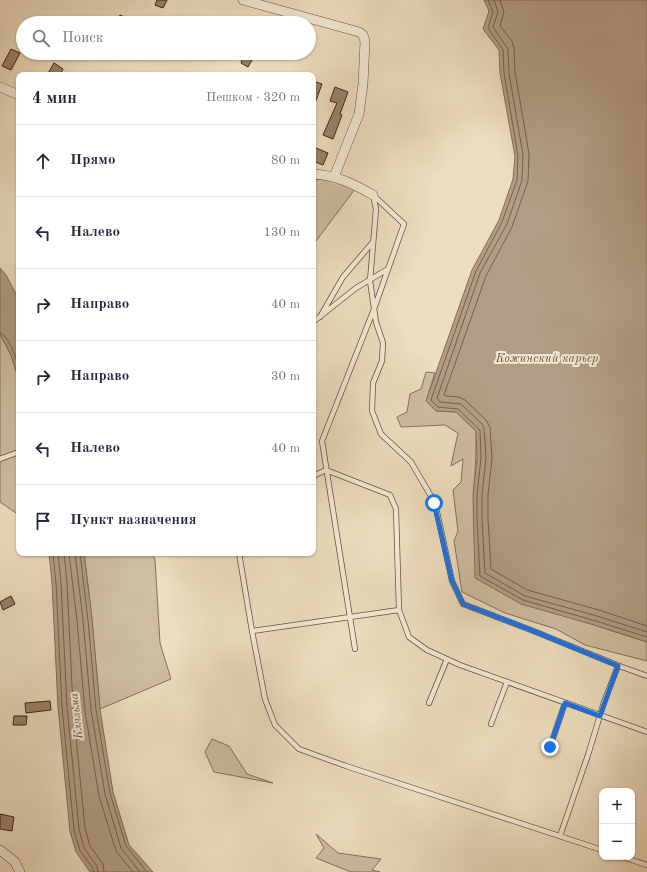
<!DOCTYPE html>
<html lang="ru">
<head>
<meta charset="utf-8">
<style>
  :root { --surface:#fff; --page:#f6f6f7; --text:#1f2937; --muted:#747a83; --line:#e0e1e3 }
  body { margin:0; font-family:"Old Standard TT",serif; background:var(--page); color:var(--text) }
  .controls { position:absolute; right:12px; bottom:12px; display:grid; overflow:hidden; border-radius:8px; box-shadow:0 1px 3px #0004 }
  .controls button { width:36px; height:36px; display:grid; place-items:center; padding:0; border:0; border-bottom:1px solid var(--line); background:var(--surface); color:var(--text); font:20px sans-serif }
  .stop { position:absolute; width:12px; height:12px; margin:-9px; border:3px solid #1a73e8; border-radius:50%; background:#fff }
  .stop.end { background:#1a73e8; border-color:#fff; box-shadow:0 1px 4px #0008 }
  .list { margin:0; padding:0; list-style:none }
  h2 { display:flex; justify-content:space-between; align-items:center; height:52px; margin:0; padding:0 16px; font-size:17px }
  h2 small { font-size:13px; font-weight:400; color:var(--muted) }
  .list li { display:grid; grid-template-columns:26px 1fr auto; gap:12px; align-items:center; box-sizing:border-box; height:72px; padding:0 16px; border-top:1px solid var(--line) }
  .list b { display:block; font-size:15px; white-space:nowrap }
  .list em { font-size:13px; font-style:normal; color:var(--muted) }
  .icon { flex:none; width:22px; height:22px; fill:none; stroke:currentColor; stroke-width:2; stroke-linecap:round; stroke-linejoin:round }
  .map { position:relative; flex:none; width:647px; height:872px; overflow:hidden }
  .search { position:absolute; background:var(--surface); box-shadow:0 1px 3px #0004; left:16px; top:16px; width:300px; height:44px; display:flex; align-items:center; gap:10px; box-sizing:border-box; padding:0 14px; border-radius:22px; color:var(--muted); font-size:15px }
  .panel { position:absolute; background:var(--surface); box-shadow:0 1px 3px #0004; left:16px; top:72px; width:300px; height:484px; border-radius:8px }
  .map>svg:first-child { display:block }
  .green { fill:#cfbea2; stroke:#876e5a }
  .water { fill:#b29d84; stroke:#846b56 }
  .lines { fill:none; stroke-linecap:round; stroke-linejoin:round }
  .shore { stroke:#785e4b; stroke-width:1 }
  .building { fill:#99826c; stroke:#3f1f12 }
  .lane-casing { stroke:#6a4f3d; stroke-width:6 }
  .street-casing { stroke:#6a4f3d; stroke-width:10 }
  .lane { stroke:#f3ead5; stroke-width:4.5 }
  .street { stroke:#f3ead5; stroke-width:9 }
  .route { stroke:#1a73e8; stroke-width:5 }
  .labels { text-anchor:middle; stroke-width:4; stroke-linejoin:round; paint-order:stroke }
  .water-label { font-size:12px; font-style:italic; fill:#674b3a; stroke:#f3ead5 }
</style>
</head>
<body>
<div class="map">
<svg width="647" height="872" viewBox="0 0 647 872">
  <rect width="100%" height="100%" fill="#eddebf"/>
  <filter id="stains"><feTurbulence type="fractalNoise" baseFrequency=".005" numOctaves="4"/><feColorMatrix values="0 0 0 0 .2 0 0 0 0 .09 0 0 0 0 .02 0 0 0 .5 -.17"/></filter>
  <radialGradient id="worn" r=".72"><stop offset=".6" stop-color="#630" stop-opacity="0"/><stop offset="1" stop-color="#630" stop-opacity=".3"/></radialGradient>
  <path class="green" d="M313 179 336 180 355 189 313 245Z
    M0 334 11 355 19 380V515L0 502Z
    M426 372 435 373 426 401 436 411 456 412 476 431C477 466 471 501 475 537L594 625 647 642V661L585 645 556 629 505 613 462 592 454 541 458 531 453 490 461 482 463 459 451 466 458 433 445 425 401 427 397 417 407 412 410 394 421 389Z
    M84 553H152L155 560 160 643 171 679 100 709 92 619Z
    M212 739 229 746 247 774 273 783 214 772 205 752Z
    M316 834 338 853 381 859 372 870 380 872H351L316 858 324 848Z"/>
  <path class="water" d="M484 0H647V642L594 625 521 604 475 578 473 495 477 458 476 431 456 412 436 411 426 401 472 270 499 220 513 179 515 156 500 73 499 50 483 29 489 11Z
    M0 268 6 275 19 300V380L11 355 0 334Z
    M49 553H84L92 619 100 709 113 792 129 845 153 872H90L76 852 70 831 58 707 52 583Z"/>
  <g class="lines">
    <path class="shore" d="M488 0 493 12 488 28 503 50 504 73 518 156 517 180 502 222 476 271 431 400 438 407 458 409 480 430 481 458 477 495V519L480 576 523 600 596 621 647 637
      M494 0 498 12 493 27 508 49 509 73 523 155 522 180 507 224 480 273 437 398 440 402 461 404 482 424 484 428 486 458 482 495V519L485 573 525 596 597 616 647 632
      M500 0 504 12 500 26 512 41 514 48 515 72 529 154 528 181 512 227 486 276 444 395 446 396 459 397 465 400 486 420 490 427 492 458 488 495V519L491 569 527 590 599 610 647 626
      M0 333C9 335 16 359 19 367
      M53 553 56 583 62 707 74 830 80 851 93 868V872
      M58 553 61 583 67 707 79 829 84 848 97 866 98 872
      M64 553 67 583 73 707 85 828 90 846 103 864 104 872
      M69 553 77 621 85 711 99 796 116 851 133 872
      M75 553 83 620 91 710 105 794 121 848 140 872
      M80 553 88 620 96 710 110 793 126 846 147 872"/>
  </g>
  <path class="building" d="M157 0H167L163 8 155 5Z
    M120 15 138 23H117Z
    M11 49 20 53 11 70 2 66Z
    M244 56 252 60 248 67 241 63Z
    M54 63 63 69 60 75H47Z
    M313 81 322 84 314 106H313Z
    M335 87 348 92 340 114 342 115 333 139 323 135 337 103 330 101Z
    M316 148 328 153 323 165 313 161V155Z
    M11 596 15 604 3 610 0 602Z
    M50 701 51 710 26 713 25 703Z
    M14 716H27L26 725H13Z
    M0 814 14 817 12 831 0 829Z"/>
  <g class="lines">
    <defs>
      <path id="lane" d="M373 195 376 209 370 281 376 322 383 343 382 361 373 383 372 411 381 434 411 462 435 503 452 581 463 604 531 630 622 667 647 676
        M320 317 343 277 373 242
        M313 322 356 288 388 269
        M0 459 16 453H19
        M239 553 252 631 399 610 396 509 390 495 326 470 313 476
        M399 610 409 637 427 650 460 665 647 732
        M252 631 265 699 275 725 299 749 346 766 602 850
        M355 649 322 441 374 309 404 224 373 195
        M429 703 447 659
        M491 724 507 682
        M550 747 565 703
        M560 836 588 755 604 702 618 666
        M623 857 647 865"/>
      <path id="street" d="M243 0 359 32 363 35 365 41 363 84 359 114 334 177
        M0 87 19 95
        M313 174C336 175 354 184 373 195
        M0 850 15 862 20 872"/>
    </defs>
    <use href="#lane" class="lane-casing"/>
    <use href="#street" class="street-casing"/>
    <use href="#lane" class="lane"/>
    <use href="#street" class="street"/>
  </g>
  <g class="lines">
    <path class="route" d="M434 503 452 581 463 604 531 630 618 666 600 716 565 703 550 747"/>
  </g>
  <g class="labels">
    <g class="water-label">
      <text x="547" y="362">Кожинский карьер</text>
      <text transform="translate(76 716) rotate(-96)" y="4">Клязьма</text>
    </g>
  </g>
  <rect width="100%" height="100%" filter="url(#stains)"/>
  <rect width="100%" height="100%" fill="url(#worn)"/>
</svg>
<div class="controls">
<button>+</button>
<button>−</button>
</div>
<div class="stop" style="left:434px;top:503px"></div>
<div class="stop end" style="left:550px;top:747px"></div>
<div class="search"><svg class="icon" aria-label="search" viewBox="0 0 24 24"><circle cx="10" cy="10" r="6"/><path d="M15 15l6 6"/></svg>Поиск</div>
<section class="panel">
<h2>4 мин<small>Пешком · 320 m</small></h2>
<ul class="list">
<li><svg class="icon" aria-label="ahead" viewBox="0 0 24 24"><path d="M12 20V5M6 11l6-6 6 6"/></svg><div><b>Прямо</b></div><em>80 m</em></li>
<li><svg class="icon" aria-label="left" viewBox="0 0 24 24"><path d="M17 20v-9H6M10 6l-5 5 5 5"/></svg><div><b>Налево</b></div><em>130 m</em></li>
<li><svg class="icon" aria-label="right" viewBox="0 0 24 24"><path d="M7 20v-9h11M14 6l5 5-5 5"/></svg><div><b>Направо</b></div><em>40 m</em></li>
<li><svg class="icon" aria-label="right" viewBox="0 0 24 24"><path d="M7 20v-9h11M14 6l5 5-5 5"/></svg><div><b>Направо</b></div><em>30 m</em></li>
<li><svg class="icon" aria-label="left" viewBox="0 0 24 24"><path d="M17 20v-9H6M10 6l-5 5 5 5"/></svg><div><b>Налево</b></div><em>40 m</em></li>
<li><svg class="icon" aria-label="arrive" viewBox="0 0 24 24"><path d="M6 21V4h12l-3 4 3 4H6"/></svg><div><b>Пункт назначения</b></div></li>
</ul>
</section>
</div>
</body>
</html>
